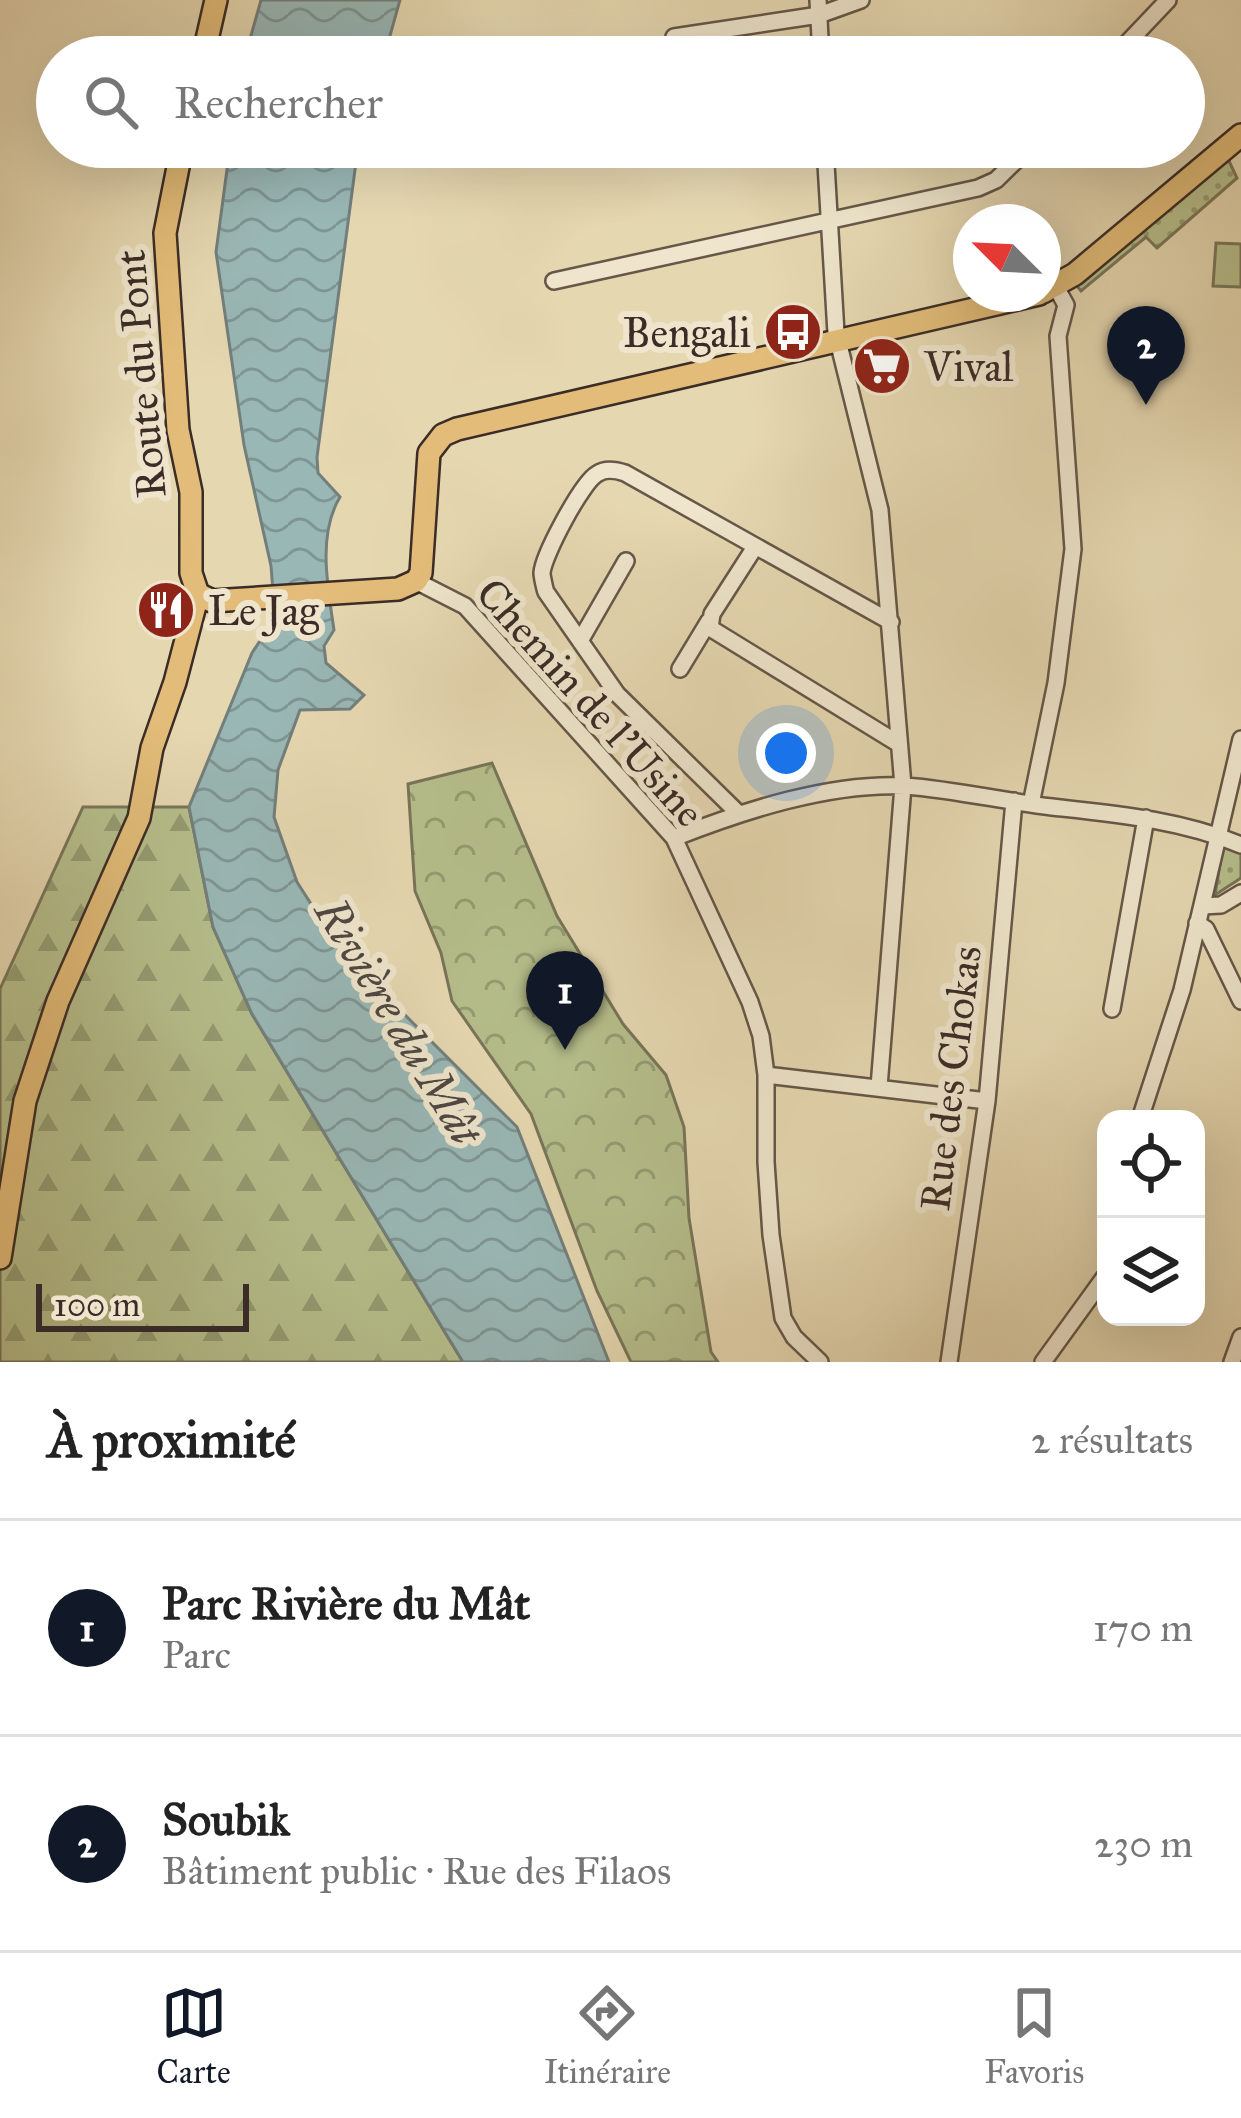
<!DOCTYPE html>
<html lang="fr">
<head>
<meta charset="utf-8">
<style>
  :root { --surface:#fff; --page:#f6f6f6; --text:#222; --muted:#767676; --line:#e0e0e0; --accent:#111827 }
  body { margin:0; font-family:"IM FELL Great Primer",serif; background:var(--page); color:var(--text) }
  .controls { position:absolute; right:36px; bottom:36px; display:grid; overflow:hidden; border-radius:24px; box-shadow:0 12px 48px #0002 }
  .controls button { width:108px; height:108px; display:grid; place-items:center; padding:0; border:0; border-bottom:3px solid var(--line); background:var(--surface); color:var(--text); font:60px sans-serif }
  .compass { position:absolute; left:953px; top:204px; width:108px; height:108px; border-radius:50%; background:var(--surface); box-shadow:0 12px 48px #0002; rotate:294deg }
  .scale { position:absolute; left:36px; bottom:30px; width:213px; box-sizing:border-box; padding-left:12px; border:6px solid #3b2c27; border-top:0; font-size:33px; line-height:42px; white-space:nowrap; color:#3b2c27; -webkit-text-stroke:9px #eee5cc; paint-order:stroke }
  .you { position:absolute; left:786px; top:753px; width:42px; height:42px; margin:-30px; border:9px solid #fff; border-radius:50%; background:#1a73e8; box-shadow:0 0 0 18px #1a73e833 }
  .badge { display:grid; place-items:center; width:78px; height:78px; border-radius:50%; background:var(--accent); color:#fff; font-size:39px; font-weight:700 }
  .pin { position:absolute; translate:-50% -99px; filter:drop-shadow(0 3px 6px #0008) }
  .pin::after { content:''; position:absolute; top:63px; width:42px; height:36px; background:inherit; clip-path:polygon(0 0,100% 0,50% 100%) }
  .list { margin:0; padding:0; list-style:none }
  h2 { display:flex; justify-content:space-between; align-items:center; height:156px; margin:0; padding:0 48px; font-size:51px }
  h2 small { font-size:39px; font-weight:400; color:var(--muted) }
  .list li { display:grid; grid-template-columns:78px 1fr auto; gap:36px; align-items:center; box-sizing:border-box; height:216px; padding:0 48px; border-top:3px solid var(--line) }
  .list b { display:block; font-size:45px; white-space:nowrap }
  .list p { margin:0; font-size:39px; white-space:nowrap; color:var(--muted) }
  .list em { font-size:39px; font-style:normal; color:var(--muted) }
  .icon { flex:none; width:66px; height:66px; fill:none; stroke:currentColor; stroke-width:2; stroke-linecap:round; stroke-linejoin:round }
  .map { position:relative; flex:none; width:1241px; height:1362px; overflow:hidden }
  .search { position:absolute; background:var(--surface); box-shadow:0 12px 48px #0002; left:36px; right:36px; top:36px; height:132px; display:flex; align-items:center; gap:30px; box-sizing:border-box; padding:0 42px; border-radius:66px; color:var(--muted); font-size:45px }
  .sheet { height:588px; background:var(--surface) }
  nav { display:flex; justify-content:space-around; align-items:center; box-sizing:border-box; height:168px; border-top:3px solid var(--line); background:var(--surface); font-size:33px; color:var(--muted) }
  nav a { display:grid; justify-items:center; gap:6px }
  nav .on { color:var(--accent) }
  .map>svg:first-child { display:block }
  .grass { fill:url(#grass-dots); stroke:#787559; stroke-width:3 }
  .forest { fill:url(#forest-firs); stroke:#787559; stroke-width:3 }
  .park { fill:url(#park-crowns); stroke:#787559; stroke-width:3 }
  .pitch { fill:#b5be8b; stroke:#787559; stroke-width:3 }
  .water { fill:url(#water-waves); stroke:#737f7c; stroke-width:3 }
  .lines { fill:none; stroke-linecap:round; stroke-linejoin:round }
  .minor-casing { stroke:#665749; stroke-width:20 }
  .major-casing { stroke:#3b2c27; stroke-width:26 }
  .minor { stroke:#eee5cc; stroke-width:15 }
  .major { stroke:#e2bc78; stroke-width:21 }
  .labels { text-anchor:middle; stroke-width:12; stroke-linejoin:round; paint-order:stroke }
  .poi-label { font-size:42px; fill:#3b2c27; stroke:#eee5cc; text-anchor:start }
  .street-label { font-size:42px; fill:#3b2c27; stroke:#eee5cc }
  .water-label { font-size:45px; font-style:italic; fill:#4e4843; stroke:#eee5cc }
</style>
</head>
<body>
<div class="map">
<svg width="1241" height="1362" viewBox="0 0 1241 1362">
  <defs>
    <pattern id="grass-dots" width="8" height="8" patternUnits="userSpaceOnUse" patternTransform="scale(3)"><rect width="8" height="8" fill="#b5be8b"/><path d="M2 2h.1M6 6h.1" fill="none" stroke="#949b72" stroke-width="1.8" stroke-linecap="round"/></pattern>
    <pattern id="forest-firs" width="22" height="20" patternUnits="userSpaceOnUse" patternTransform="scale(3)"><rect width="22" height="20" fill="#b5be8b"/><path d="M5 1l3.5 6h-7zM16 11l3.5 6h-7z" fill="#949b72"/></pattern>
    <pattern id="park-crowns" width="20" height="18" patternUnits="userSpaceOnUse" patternTransform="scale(3)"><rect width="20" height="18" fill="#b5be8b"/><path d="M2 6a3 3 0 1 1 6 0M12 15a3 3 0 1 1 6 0" fill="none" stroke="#949b72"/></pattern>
    <pattern id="water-waves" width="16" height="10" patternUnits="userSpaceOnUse" patternTransform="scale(3)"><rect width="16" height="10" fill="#99b7b5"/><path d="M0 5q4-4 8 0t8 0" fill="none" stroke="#7e9593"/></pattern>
  </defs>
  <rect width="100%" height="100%" fill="#e5d7b0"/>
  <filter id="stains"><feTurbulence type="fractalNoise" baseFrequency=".00167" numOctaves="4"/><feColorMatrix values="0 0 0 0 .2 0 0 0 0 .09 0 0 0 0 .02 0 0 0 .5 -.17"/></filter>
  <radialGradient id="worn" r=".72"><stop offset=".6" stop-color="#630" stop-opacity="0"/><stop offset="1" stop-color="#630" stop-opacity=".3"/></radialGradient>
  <path class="grass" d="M1228 159 1237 178 1157 248 1146 237 1081 291 1076 285Z
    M1223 845 1241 852V878L1215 895Z"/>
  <path class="forest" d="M83 807H189L213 927 252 1014 463 1362H0V989Z"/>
  <path class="park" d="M492 763 557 916 623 1024 666 1075 684 1127 689 1218 711 1352 718 1362H631L597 1291 531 1114 452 1001 441 953 415 891 408 784Z"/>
  <path class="pitch" d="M1216 243 1241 244V287L1213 286Z"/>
  <path class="water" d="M261 0H400L384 57H245Z
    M230 147H358L317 457 318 473 340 497C317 535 328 588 334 630L324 646 326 663 364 695 350 709 300 710 278 770 274 817 297 882 342 952 517 1127 609 1362H463L252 1014 213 927 189 807 252 653 267 630 274 605 271 566 244 445 216 252Z"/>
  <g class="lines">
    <defs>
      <path id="minor" d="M818 0 821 57
        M674 37 819 15 861 0
        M1114 57 1168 0
        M825 147 836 333 880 510 903 786 879 1087
        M554 281 978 188 996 180 1030 147
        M755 547 712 614 710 628 899 744
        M416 581 465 606 674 838 750 1002 761 1036 766 1075V1162L771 1235 783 1318 794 1337 820 1362
        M580 641 626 561
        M680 669 709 621
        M1031 804 1056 683 1073 549 1058 336 1066 305 1056 287
        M738 813 617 694 546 592C545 590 542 576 542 573 543 556 582 482 597 474 605 468 616 470 625 473L891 622
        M674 838C743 811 830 782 906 786 955 790 1003 801 1052 807 1116 814 1181 820 1241 845
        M1202 906 1221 905 1241 893
        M1197 923 1206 929 1241 1001
        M1112 1009 1146 818
        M766 1075 987 1101
        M1140 1119 1182 990 1241 739
        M949 1362 987 1101 1014 801
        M1043 1362 1106 1275
        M1232 1362 1241 1337"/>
      <path id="major" d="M203 57 216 0
        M182 147 165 233 178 430 191 492V573L198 594
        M1043 292 1075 274 1241 135
        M198 594 212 601 398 589 416 581 421 573 429 453 443 435 457 429 1039 294
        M0 1258 25 1101 58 1001 139 818 152 748 175 682 198 594"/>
    </defs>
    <use href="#minor" class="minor-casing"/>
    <use href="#major" class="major-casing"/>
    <use href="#minor" class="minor"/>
    <use href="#major" class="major"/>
  </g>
  <defs>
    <symbol id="bus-disc" viewBox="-11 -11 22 22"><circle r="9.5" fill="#8f2418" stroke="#eee5cc"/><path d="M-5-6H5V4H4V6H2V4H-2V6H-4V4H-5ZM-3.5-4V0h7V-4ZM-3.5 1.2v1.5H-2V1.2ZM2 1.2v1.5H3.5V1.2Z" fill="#fff"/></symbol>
    <symbol id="supermarket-disc" viewBox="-11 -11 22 22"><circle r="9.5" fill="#8f2418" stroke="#eee5cc"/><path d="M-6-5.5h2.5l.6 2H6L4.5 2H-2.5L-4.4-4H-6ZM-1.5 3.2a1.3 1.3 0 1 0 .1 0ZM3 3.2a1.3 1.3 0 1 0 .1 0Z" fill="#fff"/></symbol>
    <symbol id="restaurant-disc" viewBox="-11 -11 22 22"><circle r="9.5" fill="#8f2418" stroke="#eee5cc"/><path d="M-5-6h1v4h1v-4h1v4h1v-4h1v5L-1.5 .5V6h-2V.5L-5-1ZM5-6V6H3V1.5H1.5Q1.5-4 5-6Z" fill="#fff"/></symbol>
  </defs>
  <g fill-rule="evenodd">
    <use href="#bus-disc" x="760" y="299" width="66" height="66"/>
    <use href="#supermarket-disc" x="849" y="333" width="66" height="66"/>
    <use href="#restaurant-disc" x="133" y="577" width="66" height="66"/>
  </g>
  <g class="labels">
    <g class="poi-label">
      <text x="751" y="347" text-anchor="end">Bengali</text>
      <text x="924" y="381">Vival</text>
      <text x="208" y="625">Le Jag</text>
    </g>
    <g class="street-label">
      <text transform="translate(140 374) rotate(-95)" y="15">Route du Pont</text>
      <text transform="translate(591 702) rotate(48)" y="15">Chemin de l'Usine</text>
      <text transform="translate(950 1078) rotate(-83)" y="15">Rue des Chokas</text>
    </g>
    <g class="water-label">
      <text transform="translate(399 1021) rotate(59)" y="16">Rivière du Mât</text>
    </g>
  </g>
  <rect width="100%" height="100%" filter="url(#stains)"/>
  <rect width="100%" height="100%" fill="url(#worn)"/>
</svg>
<div class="controls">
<button><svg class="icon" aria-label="locate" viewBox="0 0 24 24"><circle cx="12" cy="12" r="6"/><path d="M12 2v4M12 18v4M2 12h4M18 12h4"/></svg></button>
<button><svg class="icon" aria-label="layers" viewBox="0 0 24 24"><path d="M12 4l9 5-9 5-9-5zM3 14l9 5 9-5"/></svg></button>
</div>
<svg class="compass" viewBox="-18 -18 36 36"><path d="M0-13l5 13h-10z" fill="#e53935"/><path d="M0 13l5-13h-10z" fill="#767676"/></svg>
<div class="scale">100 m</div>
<div class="you"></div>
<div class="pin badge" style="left:565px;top:1050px">1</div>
<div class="pin badge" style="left:1146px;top:405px">2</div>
<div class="search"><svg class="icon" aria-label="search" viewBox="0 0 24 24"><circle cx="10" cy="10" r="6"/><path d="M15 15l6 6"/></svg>Rechercher</div>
</div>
<section class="sheet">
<h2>À proximité<small>2 résultats</small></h2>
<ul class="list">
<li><span class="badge">1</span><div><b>Parc Rivière du Mât</b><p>Parc</p></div><em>170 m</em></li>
<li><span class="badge">2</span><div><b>Soubik</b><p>Bâtiment public · Rue des Filaos</p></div><em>230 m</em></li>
</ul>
</section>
<nav>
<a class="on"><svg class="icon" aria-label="map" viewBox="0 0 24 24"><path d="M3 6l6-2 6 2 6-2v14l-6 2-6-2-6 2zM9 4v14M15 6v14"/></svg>Carte</a>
<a><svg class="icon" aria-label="directions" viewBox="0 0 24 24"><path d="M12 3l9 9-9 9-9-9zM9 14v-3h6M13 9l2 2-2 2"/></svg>Itinéraire</a>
<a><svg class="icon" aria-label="saved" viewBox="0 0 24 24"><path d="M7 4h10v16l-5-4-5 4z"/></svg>Favoris</a>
</nav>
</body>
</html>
